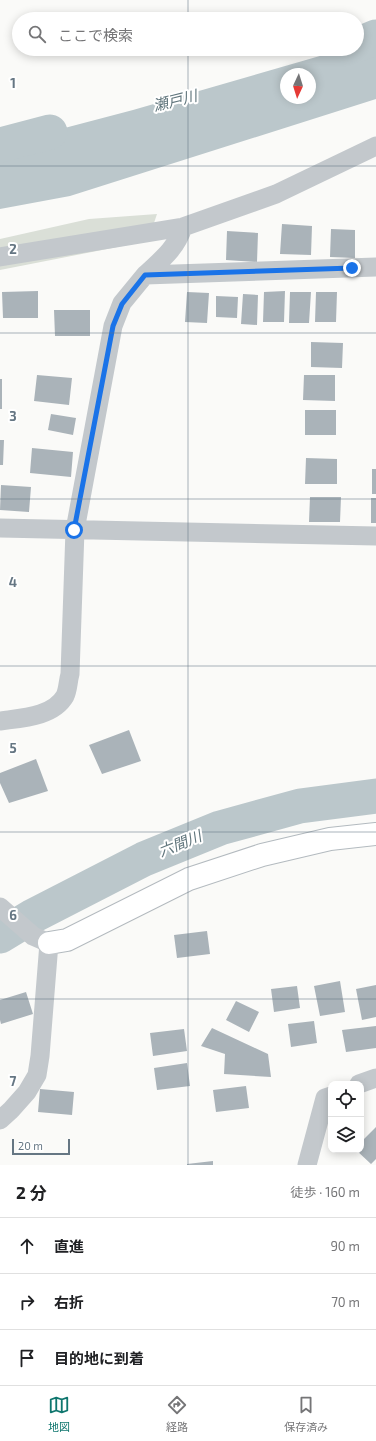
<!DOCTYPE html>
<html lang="ja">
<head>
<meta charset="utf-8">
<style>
  :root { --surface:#fff; --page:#f2f2f2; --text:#202124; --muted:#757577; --line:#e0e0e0; --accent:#0f766e }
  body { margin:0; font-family:"Exo 2","Noto Sans JP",sans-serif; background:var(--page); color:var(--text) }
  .controls { position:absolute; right:12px; bottom:12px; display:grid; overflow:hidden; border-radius:8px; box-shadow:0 2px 10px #0003 }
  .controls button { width:36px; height:36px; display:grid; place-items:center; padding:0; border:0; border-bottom:1px solid var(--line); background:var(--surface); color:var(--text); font:20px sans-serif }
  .compass { position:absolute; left:280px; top:68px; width:36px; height:36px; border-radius:50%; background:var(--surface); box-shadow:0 2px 10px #0003; rotate:184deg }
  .scale { position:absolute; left:12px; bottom:10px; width:58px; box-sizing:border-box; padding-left:4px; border:2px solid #657683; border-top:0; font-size:11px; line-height:14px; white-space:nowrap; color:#657683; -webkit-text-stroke:3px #fff; paint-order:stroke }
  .stop { position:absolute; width:12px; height:12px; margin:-9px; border:3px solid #1a73e8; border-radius:50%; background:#fff }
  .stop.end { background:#1a73e8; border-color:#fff; box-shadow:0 1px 4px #0008 }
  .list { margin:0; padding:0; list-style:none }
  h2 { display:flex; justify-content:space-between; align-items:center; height:52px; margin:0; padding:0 16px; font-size:17px }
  h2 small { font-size:13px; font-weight:400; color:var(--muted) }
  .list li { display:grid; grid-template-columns:26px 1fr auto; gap:12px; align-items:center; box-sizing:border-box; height:56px; padding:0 16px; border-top:1px solid var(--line) }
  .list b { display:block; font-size:15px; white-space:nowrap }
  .list em { font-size:13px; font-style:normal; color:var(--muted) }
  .icon { flex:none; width:22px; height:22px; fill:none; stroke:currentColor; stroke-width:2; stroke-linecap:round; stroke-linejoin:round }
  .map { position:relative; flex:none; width:376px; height:1165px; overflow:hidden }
  .search { position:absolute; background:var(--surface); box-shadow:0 2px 10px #0003; left:12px; right:12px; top:12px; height:44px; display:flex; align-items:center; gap:10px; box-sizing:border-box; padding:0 14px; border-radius:22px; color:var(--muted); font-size:15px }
  .sheet { height:220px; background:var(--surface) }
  nav { display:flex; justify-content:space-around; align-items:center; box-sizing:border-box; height:56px; border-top:1px solid var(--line); background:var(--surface); font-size:11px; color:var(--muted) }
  nav a { display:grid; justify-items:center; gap:2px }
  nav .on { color:var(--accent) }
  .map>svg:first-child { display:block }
  .green { fill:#dadfd7 }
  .water { fill:#bbc7cb; fill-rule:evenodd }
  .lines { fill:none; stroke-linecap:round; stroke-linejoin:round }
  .river { stroke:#bbc7cb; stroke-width:35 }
  .building { fill:#aab3b9 }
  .secondary-casing { stroke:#b3babf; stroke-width:24 }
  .street { stroke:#c3c8cc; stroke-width:19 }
  .secondary { stroke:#fff; stroke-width:22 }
  .route { stroke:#1a73e8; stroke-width:5 }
  .grid { fill:none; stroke:#657683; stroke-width:1; stroke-opacity:0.55 }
  .labels { text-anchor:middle; stroke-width:4; stroke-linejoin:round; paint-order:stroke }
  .water-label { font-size:15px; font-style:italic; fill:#60757c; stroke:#fff }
  .grid-label { font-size:13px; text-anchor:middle; font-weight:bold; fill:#657683; stroke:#fff; stroke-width:4; stroke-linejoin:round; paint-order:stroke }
</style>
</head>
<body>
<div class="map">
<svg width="376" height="1165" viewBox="0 0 376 1165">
  <rect width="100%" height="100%" fill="#fafaf8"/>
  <path class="green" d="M157 214 148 241 0 270V239L89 219Z"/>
  <path class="water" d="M376 40V99L70 196 0 209V145L133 110 344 49H357V45ZM286 74H310V98H286Z"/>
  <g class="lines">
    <path class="river" d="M357 45 376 37
      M0 145 50 132
      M0 936 33 916 144 859 220 828 300 806 376 796"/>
  </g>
  <path class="building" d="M282 224 312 226 311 255 280 254Z
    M331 229 355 230V258L330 257Z
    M227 231 258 233 257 262 226 260Z
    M38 291V318H3L2 292Z
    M285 291 284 322H263L264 292Z
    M187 292 209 293 207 323 185 322Z
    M290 292H311L309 323H289Z
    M316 292H337L336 322H315Z
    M243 294 258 295 257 325 241 324Z
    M216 296 238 297 237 318 216 317Z
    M54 310H90V336H55Z
    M311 342 343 343 342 368 311 367Z
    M37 375 72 378 69 405 34 401Z
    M304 375H335V401L303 400Z
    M0 379H2V409H0Z
    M305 410H336V435H305Z
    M51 414 76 418 73 435 48 430Z
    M0 440H4L3 465H0Z
    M32 448 73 452 71 477 30 473Z
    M306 458 337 459V484H305Z
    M372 469H376V494H372Z
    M1 485 31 487 29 512 0 510Z
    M310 497H341L340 522H309Z
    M371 498H376V523H371Z
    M129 730 141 761 102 774 89 745Z
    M36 759 48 791 9 803 0 783V773Z
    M207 931 210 954 177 958 174 935Z
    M340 981 345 1012 320 1016 314 986Z
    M376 985V1017L362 1020 356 989Z
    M297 986 300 1008 274 1012 271 989Z
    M26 992 33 1014 1 1024 0 1020V1000Z
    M236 1001 259 1012 249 1032 226 1020Z
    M314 1021 317 1043 291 1047 288 1024Z
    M376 1026V1048L346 1052 342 1030Z
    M212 1028 268 1054 271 1077 224 1074 225 1054 201 1046Z
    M184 1029 187 1051 153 1056 150 1033Z
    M187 1063 190 1086 157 1090 154 1068Z
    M246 1086 249 1108 216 1112 213 1090Z
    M40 1089 74 1092 72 1115 38 1112Z
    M376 1127V1159L371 1164 356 1150H361V1142Z
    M213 1161V1165H187V1164Z"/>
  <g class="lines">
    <defs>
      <path id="secondary" d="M49 943 67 940 189 879 262 855 330 839 376 834"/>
    </defs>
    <use href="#secondary" class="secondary-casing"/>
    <path class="street" d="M0 257 183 227 276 194 376 146
      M145 275C161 260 176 249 183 227
      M0 528 376 536
      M0 721C21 718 53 717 65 696 68 690 68 681 70 674L75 530 113 326 122 303 145 275 376 267
      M0 907 33 936 49 943 40 1056 37 1075 27 1092 11 1110 0 1120
      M359 1084 376 1078
      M307 1165 325 1098 331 1096"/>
    <use href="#secondary" class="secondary"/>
  </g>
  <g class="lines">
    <path class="route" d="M74 530 113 326 122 304 145 275 352 268"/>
  </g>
  <path class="grid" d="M188 0V19M188 49V1165M0 166H376M0 333H376M0 499H376M0 666H376M0 832H376M0 999H376"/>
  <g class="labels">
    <g class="water-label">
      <text transform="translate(175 101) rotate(-14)" y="5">瀬戸川</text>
      <text transform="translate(180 844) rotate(-22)" y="5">六間川</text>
    </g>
  </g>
  <g class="grid-label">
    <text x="13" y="88">1</text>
    <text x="13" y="254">2</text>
    <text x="13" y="421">3</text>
    <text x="13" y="587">4</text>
    <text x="13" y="753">5</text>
    <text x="13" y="920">6</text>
    <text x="13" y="1086">7</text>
  </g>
</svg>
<div class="controls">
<button><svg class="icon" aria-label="locate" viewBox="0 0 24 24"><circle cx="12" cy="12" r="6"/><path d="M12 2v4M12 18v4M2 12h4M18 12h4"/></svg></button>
<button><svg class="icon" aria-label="layers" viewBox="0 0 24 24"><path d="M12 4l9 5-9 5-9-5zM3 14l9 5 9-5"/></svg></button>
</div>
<svg class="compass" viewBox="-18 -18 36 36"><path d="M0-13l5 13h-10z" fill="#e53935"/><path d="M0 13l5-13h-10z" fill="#757577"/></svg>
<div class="scale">20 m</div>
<div class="stop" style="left:74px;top:530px"></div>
<div class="stop end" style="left:352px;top:268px"></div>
<div class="search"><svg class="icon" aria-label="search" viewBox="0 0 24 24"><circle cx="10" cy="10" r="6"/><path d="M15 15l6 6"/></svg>ここで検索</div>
</div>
<section class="sheet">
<h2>2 分<small>徒歩 · 160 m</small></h2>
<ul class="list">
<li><svg class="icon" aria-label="ahead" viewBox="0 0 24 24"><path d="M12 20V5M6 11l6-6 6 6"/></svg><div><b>直進</b></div><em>90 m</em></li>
<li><svg class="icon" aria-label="right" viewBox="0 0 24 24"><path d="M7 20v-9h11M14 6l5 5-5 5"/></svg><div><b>右折</b></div><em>70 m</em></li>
<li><svg class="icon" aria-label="arrive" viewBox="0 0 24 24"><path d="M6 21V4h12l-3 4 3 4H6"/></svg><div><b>目的地に到着</b></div></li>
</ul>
</section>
<nav>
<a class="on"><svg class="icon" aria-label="map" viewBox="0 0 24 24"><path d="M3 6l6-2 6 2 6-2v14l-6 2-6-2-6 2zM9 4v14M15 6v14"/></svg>地図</a>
<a><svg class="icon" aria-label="directions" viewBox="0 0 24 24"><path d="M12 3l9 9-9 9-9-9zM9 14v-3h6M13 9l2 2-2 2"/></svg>経路</a>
<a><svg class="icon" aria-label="saved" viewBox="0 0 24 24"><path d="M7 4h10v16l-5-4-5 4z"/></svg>保存済み</a>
</nav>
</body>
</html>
